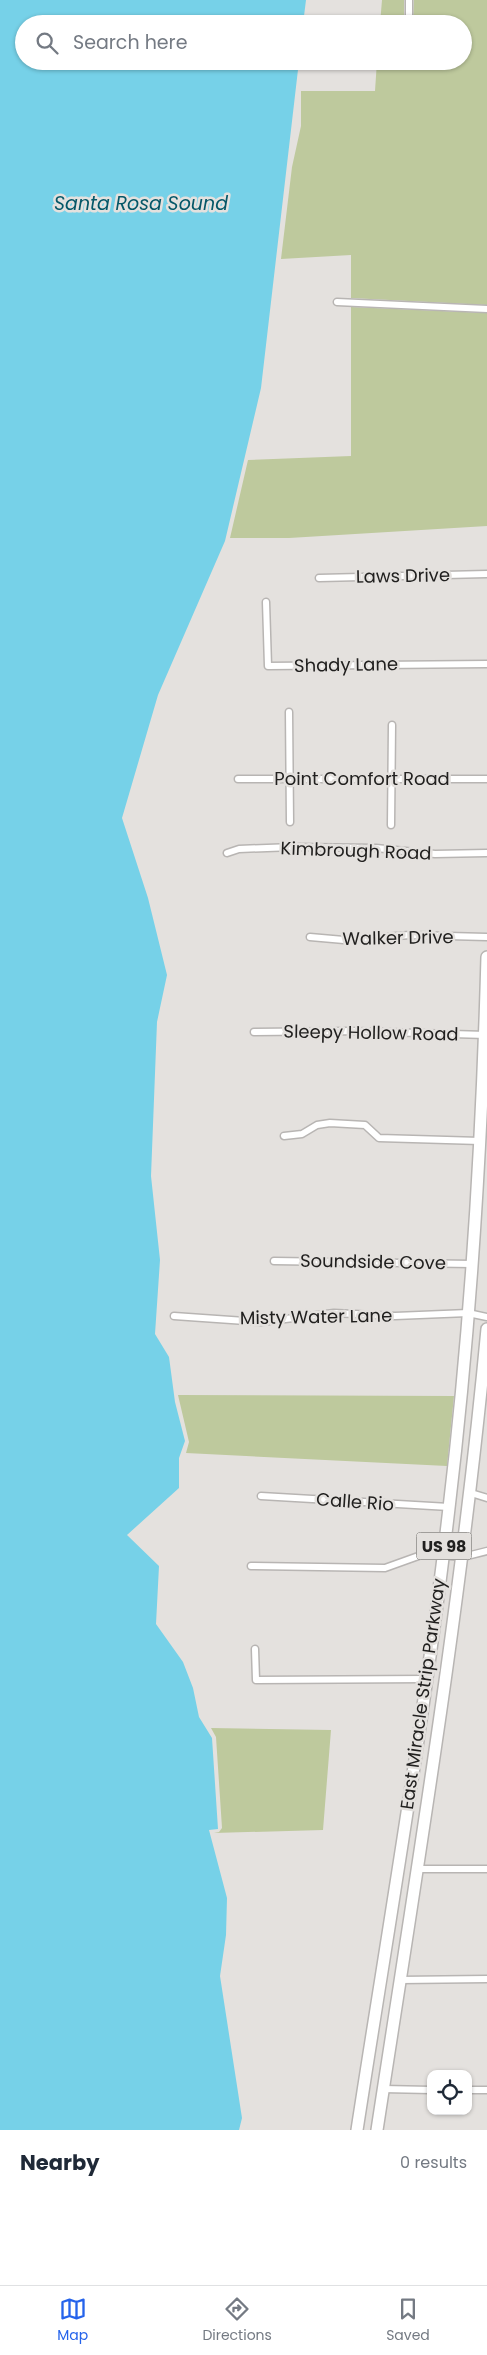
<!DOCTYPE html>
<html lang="en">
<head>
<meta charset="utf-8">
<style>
  :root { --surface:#fff; --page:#f6f6f7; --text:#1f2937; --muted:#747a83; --line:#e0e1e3; --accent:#2563eb }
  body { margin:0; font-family:Poppins,sans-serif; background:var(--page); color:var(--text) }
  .controls { position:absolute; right:15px; bottom:15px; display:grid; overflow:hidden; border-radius:10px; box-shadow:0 1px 4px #0004 }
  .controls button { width:45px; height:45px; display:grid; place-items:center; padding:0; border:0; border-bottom:1px solid var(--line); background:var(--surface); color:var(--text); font:25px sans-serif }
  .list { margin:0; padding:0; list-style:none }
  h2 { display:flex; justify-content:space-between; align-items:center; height:65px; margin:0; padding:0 20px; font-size:21px }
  h2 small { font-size:16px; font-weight:400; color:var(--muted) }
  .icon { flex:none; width:28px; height:28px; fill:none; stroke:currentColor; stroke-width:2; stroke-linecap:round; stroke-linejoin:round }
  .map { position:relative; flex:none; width:487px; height:2130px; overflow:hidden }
  .search { position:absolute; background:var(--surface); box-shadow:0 1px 4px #0004; left:15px; right:15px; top:15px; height:55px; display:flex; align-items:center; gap:12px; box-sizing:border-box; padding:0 18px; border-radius:28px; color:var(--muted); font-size:19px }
  .sheet { height:155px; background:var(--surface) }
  nav { display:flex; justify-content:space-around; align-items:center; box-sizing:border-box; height:70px; border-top:1px solid var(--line); background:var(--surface); font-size:14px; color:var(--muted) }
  nav a { display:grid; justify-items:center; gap:2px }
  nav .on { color:var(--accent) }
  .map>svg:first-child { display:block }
  .green { fill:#bec99d }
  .water { fill:#76d1e8 }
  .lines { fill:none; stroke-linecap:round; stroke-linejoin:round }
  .street-casing { stroke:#b8b5b3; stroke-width:9 }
  .highway-casing { stroke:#b8b5b3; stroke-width:14 }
  .street { stroke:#fff; stroke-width:6 }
  .highway { stroke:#fff; stroke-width:11 }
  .labels { text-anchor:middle; stroke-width:5; stroke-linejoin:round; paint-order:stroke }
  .shield { fill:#e4e1de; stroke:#5c5a58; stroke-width:1 }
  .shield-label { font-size:16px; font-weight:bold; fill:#21201f }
  .street-label { font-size:18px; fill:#21201f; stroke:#e4e1de }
  .water-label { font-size:19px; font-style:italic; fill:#055768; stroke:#e4e1de }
</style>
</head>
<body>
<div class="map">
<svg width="487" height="2130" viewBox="0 0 487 2130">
  <rect width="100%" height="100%" fill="#e4e1de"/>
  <path class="green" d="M382 0H404V24H380Z
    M414 0H487V305L351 298V255L281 259 292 167 301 126V91H375L377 61H404V64H413V61H463V24H413Z
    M351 307 487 313V526L289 538H230L248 460 351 456Z
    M178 1395 454 1396 447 1466 186 1453 189 1442Z
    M211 1728 331 1730 323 1830 214 1833 219 1832 222 1828 216 1737Z"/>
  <path class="water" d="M0 0H306L303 24H24V61H299L261 388 225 541 158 695 122 818 148 898 167 975 157 1022 151 1176 160 1260 155 1334 169 1357 175 1402 185 1441 179 1458V1488L127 1535 159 1566 156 1624 183 1662 193 1688 199 1717 212 1738 218 1829 209 1830 227 1898 226 1935 220 1976 242 2118 239 2130H0Z"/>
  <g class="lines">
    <defs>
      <path id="street" d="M409 24V0
        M337 302 487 309
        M319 578 487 574
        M266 602 268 666 487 664
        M289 712 290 822
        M238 779H487
        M391 825 392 725
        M227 853 239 849 293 847 376 848 435 854 487 853
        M310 937 344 940 410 935 487 937
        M254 1032 351 1031 486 1035
        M284 1136 302 1134 317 1125 330 1123 365 1125 379 1138 480 1141
        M274 1261 472 1264
        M174 1316 261 1322 334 1313 395 1316 468 1313 487 1317
        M471 1493 487 1498
        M261 1496 449 1507
        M251 1566 385 1568 424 1554 463 1557 487 1551
        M255 1649 256 1680 427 1679
        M418 1869H487
        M400 1980 487 1979
        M383 2089 431 2090
        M468 2090H487"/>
      <path id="highway" d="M357 2130C389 1923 425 1716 449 1508 471 1325 482 1141 487 957
        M377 2130C418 1863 462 1598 487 1329"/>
    </defs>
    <use href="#street" class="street-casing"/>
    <use href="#highway" class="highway-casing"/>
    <use href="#street" class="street"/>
    <use href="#highway" class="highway"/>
  </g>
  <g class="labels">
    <rect class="shield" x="416.5" y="1532.5" width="55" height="27" rx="4"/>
    <g class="shield-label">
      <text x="444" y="1552">US 98</text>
    </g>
    <g class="street-label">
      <text transform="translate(403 576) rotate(-1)" y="6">Laws Drive</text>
      <text transform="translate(346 665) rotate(-1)" y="6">Shady Lane</text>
      <text x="362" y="785">Point Comfort Road</text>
      <text transform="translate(356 851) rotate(2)" y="6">Kimbrough Road</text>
      <text transform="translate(398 938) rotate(-1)" y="6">Walker Drive</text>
      <text transform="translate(371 1033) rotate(1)" y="6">Sleepy Hollow Road</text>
      <text transform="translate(373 1262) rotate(1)" y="6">Soundside Cove</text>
      <text transform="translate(316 1317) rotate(-1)" y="6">Misty Water Lane</text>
      <text transform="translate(355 1502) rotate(4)" y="6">Calle Rio</text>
      <text transform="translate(423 1694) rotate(-82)" y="6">East Miracle Strip Parkway</text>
    </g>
    <g class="water-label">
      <text x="141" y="210">Santa Rosa Sound</text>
    </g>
  </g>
</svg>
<div class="controls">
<button><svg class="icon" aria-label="locate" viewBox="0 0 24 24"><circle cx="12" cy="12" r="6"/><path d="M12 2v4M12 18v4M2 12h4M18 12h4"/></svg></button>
</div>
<div class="search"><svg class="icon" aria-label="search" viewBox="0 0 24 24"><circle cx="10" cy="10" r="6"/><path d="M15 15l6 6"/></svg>Search here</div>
</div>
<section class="sheet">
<h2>Nearby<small>0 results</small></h2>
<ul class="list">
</ul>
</section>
<nav>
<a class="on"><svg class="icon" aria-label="map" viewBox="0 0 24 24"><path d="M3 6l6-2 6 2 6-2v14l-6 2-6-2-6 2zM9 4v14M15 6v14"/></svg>Map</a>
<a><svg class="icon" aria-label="directions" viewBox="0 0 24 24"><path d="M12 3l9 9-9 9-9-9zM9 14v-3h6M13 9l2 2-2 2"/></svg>Directions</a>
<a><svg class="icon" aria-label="saved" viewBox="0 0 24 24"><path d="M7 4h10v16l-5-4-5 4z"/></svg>Saved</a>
</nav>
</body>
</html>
